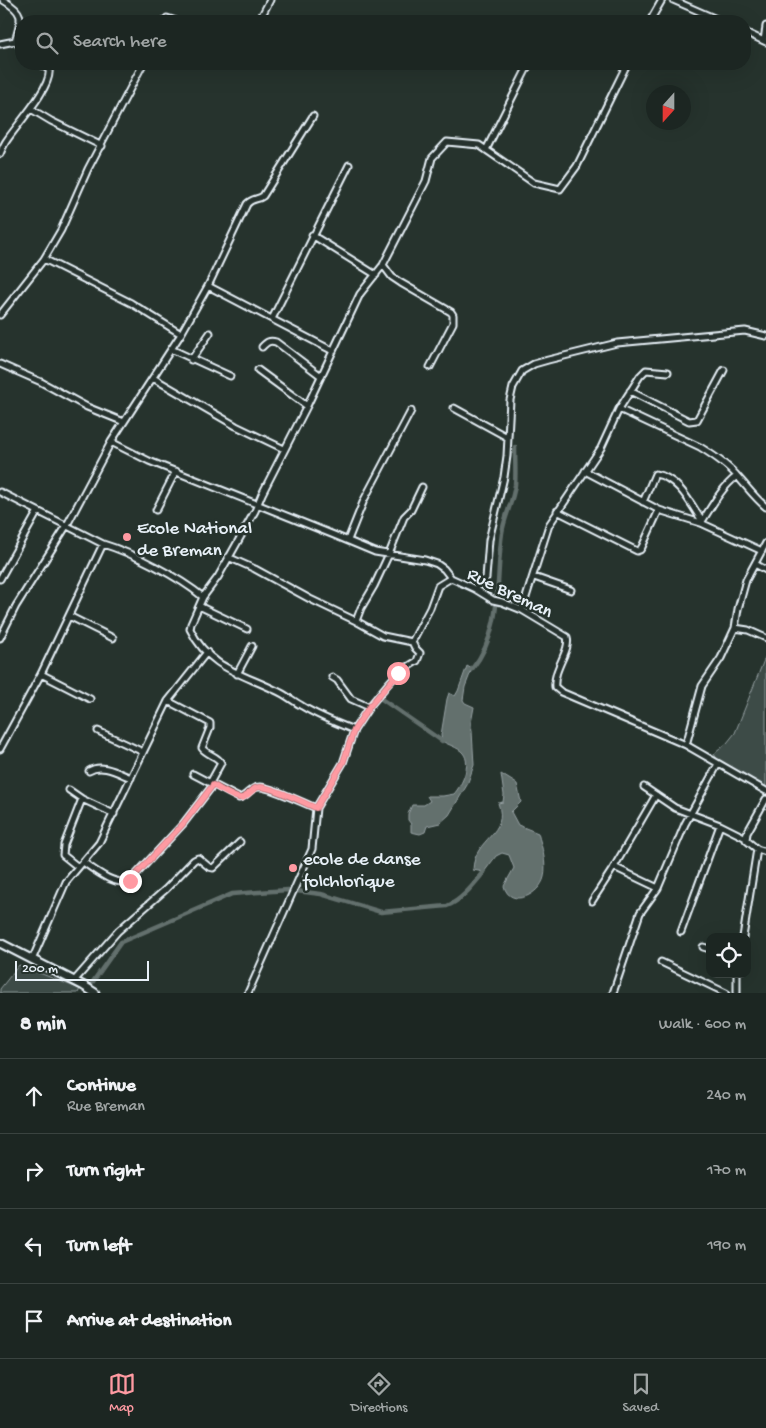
<!DOCTYPE html>
<html lang="en">
<head>
<meta charset="utf-8">
<style>
  :root { --surface:#1c2622; --page:#29322f; --text:#f1f3f6; --muted:#a0a5a5; --line:#3a4340; --accent:#ff9aa2 }
  body { margin:0; font-family:"Gochi Hand",sans-serif; background:var(--page); color:var(--text) }
  .controls { position:absolute; right:15px; bottom:15px; display:grid; overflow:hidden; border-radius:10px; box-shadow:0 5px 20px #0002 }
  .controls button { width:45px; height:45px; display:grid; place-items:center; padding:0; border:0; border-bottom:1px solid var(--line); background:var(--surface); color:var(--text); font:25px sans-serif }
  .compass { position:absolute; left:646px; top:85px; width:45px; height:45px; border-radius:50%; background:var(--surface); box-shadow:0 5px 20px #0002; rotate:201deg }
  .scale { position:absolute; left:15px; bottom:12px; width:134px; box-sizing:border-box; padding-left:5px; border:2px solid #e8f1f8; border-top:0; font-size:14px; line-height:18px; white-space:nowrap; color:#e8f1f8; -webkit-text-stroke:4px #26332d; paint-order:stroke }
  .stop { position:absolute; width:15px; height:15px; margin:-11px; border:4px solid #ff9aa2; border-radius:50%; background:#fff }
  .stop.end { background:#ff9aa2; border-color:#fff; box-shadow:0 1px 5px #0008 }
  .list { margin:0; padding:0; list-style:none }
  h2 { display:flex; justify-content:space-between; align-items:center; height:65px; margin:0; padding:0 20px; font-size:21px }
  h2 small { font-size:16px; font-weight:400; color:var(--muted) }
  .list li { display:grid; grid-template-columns:32px 1fr auto; gap:15px; align-items:center; box-sizing:border-box; height:75px; padding:0 20px; border-top:1px solid var(--line) }
  .list b { display:block; font-size:19px; white-space:nowrap }
  .list p { margin:0; font-size:16px; white-space:nowrap; color:var(--muted) }
  .list em { font-size:16px; font-style:normal; color:var(--muted) }
  .icon { flex:none; width:28px; height:28px; fill:none; stroke:currentColor; stroke-width:2; stroke-linecap:round; stroke-linejoin:round }
  .map { position:relative; flex:none; width:766px; height:993px; overflow:hidden }
  .search { position:absolute; background:var(--surface); box-shadow:0 5px 20px #0002; left:15px; right:15px; top:15px; height:55px; display:flex; align-items:center; gap:12px; box-sizing:border-box; padding:0 18px; border-radius:20px; color:var(--muted); font-size:19px }
  .sheet { height:365px; background:var(--surface) }
  nav { display:flex; justify-content:space-around; align-items:center; box-sizing:border-box; height:70px; border-top:1px solid var(--line); background:var(--surface); font-size:14px; color:var(--muted) }
  nav a { display:grid; justify-items:center; gap:2px }
  nav .on { color:var(--accent) }
  .map>svg:first-child { display:block }
  .green { fill:#3e4b47; stroke:#939ea0 }
  .water { fill:#636f6d; stroke:#98a3a5 }
  .lines { fill:none; stroke-linecap:round; stroke-linejoin:round }
  .canal { stroke:#636f6d; stroke-width:4.5 }
  .minor-casing { stroke:#e8f1f8; stroke-width:9 }
  .secondary-casing { stroke:#e8f1f8; stroke-width:11 }
  .minor { stroke:#26332d; stroke-width:5 }
  .secondary { stroke:#26332d; stroke-width:7 }
  .route { stroke:#ff9aa2; stroke-width:6 }
  .poi-dot { fill:#ff9aa2; stroke:#26332d; stroke-width:2 }
  .labels { text-anchor:middle; stroke-width:5; stroke-linejoin:round; paint-order:stroke }
  .poi-label { font-size:19px; fill:#e8f1f8; stroke:#26332d; text-anchor:start }
  .street-label { font-size:19px; fill:#e8f1f8; stroke:#26332d }
</style>
</head>
<body>
<div class="map">
<svg width="766" height="993" viewBox="0 0 766 993">
  <rect width="100%" height="100%" fill="#26332d"/>
  <filter id="ink" filterUnits="userSpaceOnUse"><feTurbulence type="fractalNoise" baseFrequency=".02" numOctaves="2"/><feDisplacementMap in="SourceGraphic" scale="10" xChannelSelector="R" yChannelSelector="G"/><feConvolveMatrix kernelMatrix="1 2 1 2 8 2 1 2 1" color-interpolation-filters="sRGB"/></filter>
  <g filter="url(#ink)">
    <path class="green" d="M766 655V788L719 762 714 754 727 743 735 733Z
      M19 965 80 989 78 993H0V989Z"/>
    <path class="water" d="M467 666 472 669 465 687 463 700 465 703 474 707 471 723 472 731 474 765 467 785 449 815 440 823 427 826 425 832 420 834 411 832V824L408 820V814L412 805H424L430 801 427 796H443L454 794C462 785 472 764 463 753 458 747 448 745 442 741L441 735 447 699 449 693 455 696 458 691Z
      M501 774 517 784 521 802 511 812 518 825 538 833C542 848 547 862 544 877 540 895 510 909 504 886L514 868 509 855 502 853 496 856 484 872 473 870C474 837 510 835 498 803L503 802 504 795Z"/>
    <g class="lines">
      <path class="canal" d="M472 669C504 629 495 580 502 533 504 517 513 502 515 485 516 473 515 460 515 447
        M380 698 442 741
        M87 990 121 942 232 894 288 890 321 894 381 912 447 906C461 901 474 884 484 872"/>
      <defs>
        <path id="minor" d="M673 0 721 21
          M165 21 167 18 176 21
          M259 21 270 0
          M650 21 662 0
          M745 32 766 42
          M15 41 21 47
          M764 41 766 26
          M0 44 15 41C22 18 25 13 3 0
          M31 109 51 121 102 146
          M486 150 529 64
          M0 154C2 149 4 144 7 140 16 126 52 87 49 70L41 64
          M312 235 376 275
          M44 259 131 303 181 334
          M383 265 392 277 401 283 451 312 453 315V323L430 367
          M208 286 333 351
          M0 315 44 259 61 230 88 169 143 64
          M272 319 349 165
          M262 347C267 342 269 340 276 342L321 376
          M171 349 230 376
          M191 360 210 333
          M0 364 41 382 87 407 124 422
          M258 370 307 406
          M153 378 236 426 284 449
          M630 391 689 421 697 420 724 370
          M454 408 507 437
          M619 409 700 447C713 455 728 465 738 477 748 488 755 498 766 507
          M111 442 149 461 334 535 375 552 425 560 437 564 444 569 451 578 475 589 493 600 502 602 522 610 567 637C571 651 553 668 555 687L561 692 686 745 766 791
          M585 471 659 510 701 523 762 551
          M0 492 103 544C133 553 179 577 203 597
          M643 502 655 474C678 477 691 504 702 521
          M156 510 176 471
          M557 511 637 551 640 550 642 547 659 510
          M701 523C712 506 721 488 737 476
          M348 540 364 500 411 411
          M228 557 255 569 310 599 356 621 383 636 412 642
          M755 564 766 570
          M534 577 571 590
          M0 579 38 511
          M475 589 486 578 489 540 504 477 507 456 510 400 513 387 522 371 534 364 548 360 617 343 745 331 766 336
          M199 606 247 629
          M522 610 549 525 601 448 619 409 640 376 646 370 668 372
          M69 616 113 638
          M356 621 361 608 374 586 389 554 404 517 411 510 422 487
          M735 628 748 630 766 638
          M0 638 16 606 67 525 111 442 181 334 208 286 247 204C252 198 258 200 263 196L313 116
          M41 674 90 699
          M237 674 252 646
          M332 677 337 680 351 699 369 707
          M168 701 210 723V728L202 748C207 755 218 756 221 763L210 783
          M354 730C336 723 318 716 302 706 293 701 285 694 275 690 240 673 209 668 190 629L191 624 203 597 218 577 255 511 262 494 307 406 360 294 383 265 426 181 432 158 447 142 479 145 534 183 560 189 577 166 627 64
          M98 731 143 752
          M686 745 702 686 721 658 735 628 738 609 746 580 766 543
          M0 749 41 674 103 544
          M89 771C102 763 118 773 131 778
          M193 774 239 798C247 797 250 787 259 787 269 786 305 804 316 808
          M644 787 675 808 720 825 746 838
          M69 790 82 799 64 845 63 855 78 867
          M82 799 114 814
          M766 799 747 833 746 840 757 849 766 852
          M83 862C96 871 114 886 130 881L183 824 213 785
          M614 867 658 888
          M592 901 614 867 656 795
          M681 932 720 825
          M743 937 757 849
          M703 947 710 949
          M32 960 66 882 99 843 168 701 207 652
          M661 962 726 993
          M74 981 118 931 166 889 194 860 198 858 209 867 213 868 240 842
          M248 993 312 849 316 808 343 763 354 730 369 707 388 684 398 673 417 661 420 653 415 648 412 642 430 608 438 586 451 578
          M613 993 640 913 658 888 685 824 718 764
          M737 993V974"/>
        <path id="secondary" d="M0 943 84 986 95 993"/>
      </defs>
      <use href="#minor" class="minor-casing"/>
      <use href="#secondary" class="secondary-casing"/>
      <use href="#minor" class="minor"/>
      <use href="#secondary" class="secondary"/>
    </g>
  </g>
  <g class="lines" filter="url(#ink)">
    <path class="route" d="M130 881 183 824 213 785C219 788 235 799 241 798 249 797 252 786 261 787 275 788 302 802 316 808L343 763 354 730 369 707 398 673"/>
  </g>
  <g class="poi-dot">
    <circle cx="127" cy="537" r="5"/>
    <circle cx="293" cy="868" r="5"/>
  </g>
  <g class="labels">
    <g class="poi-label">
      <text x="137" y="533">Ecole National<tspan x="137" dy="22">de Breman</tspan></text>
      <text x="303" y="864">ecole de danse<tspan x="303" dy="22">folchlorique</tspan></text>
    </g>
    <g class="street-label">
      <text transform="translate(511 591) rotate(26)" y="7">Rue Breman</text>
    </g>
  </g>
</svg>
<div class="controls">
<button><svg class="icon" aria-label="locate" viewBox="0 0 24 24"><circle cx="12" cy="12" r="6"/><path d="M12 2v4M12 18v4M2 12h4M18 12h4"/></svg></button>
</div>
<svg class="compass" viewBox="-18 -18 36 36"><path d="M0-13l5 13h-10z" fill="#e53935"/><path d="M0 13l5-13h-10z" fill="#a0a5a5"/></svg>
<div class="scale">200 m</div>
<div class="stop" style="left:398px;top:673px"></div>
<div class="stop end" style="left:130px;top:881px"></div>
<div class="search"><svg class="icon" aria-label="search" viewBox="0 0 24 24"><circle cx="10" cy="10" r="6"/><path d="M15 15l6 6"/></svg>Search here</div>
</div>
<section class="sheet">
<h2>8 min<small>Walk · 600 m</small></h2>
<ul class="list">
<li><svg class="icon" aria-label="ahead" viewBox="0 0 24 24"><path d="M12 20V5M6 11l6-6 6 6"/></svg><div><b>Continue</b><p>Rue Breman</p></div><em>240 m</em></li>
<li><svg class="icon" aria-label="right" viewBox="0 0 24 24"><path d="M7 20v-9h11M14 6l5 5-5 5"/></svg><div><b>Turn right</b></div><em>170 m</em></li>
<li><svg class="icon" aria-label="left" viewBox="0 0 24 24"><path d="M17 20v-9H6M10 6l-5 5 5 5"/></svg><div><b>Turn left</b></div><em>190 m</em></li>
<li><svg class="icon" aria-label="arrive" viewBox="0 0 24 24"><path d="M6 21V4h12l-3 4 3 4H6"/></svg><div><b>Arrive at destination</b></div></li>
</ul>
</section>
<nav>
<a class="on"><svg class="icon" aria-label="map" viewBox="0 0 24 24"><path d="M3 6l6-2 6 2 6-2v14l-6 2-6-2-6 2zM9 4v14M15 6v14"/></svg>Map</a>
<a><svg class="icon" aria-label="directions" viewBox="0 0 24 24"><path d="M12 3l9 9-9 9-9-9zM9 14v-3h6M13 9l2 2-2 2"/></svg>Directions</a>
<a><svg class="icon" aria-label="saved" viewBox="0 0 24 24"><path d="M7 4h10v16l-5-4-5 4z"/></svg>Saved</a>
</nav>
</body>
</html>
